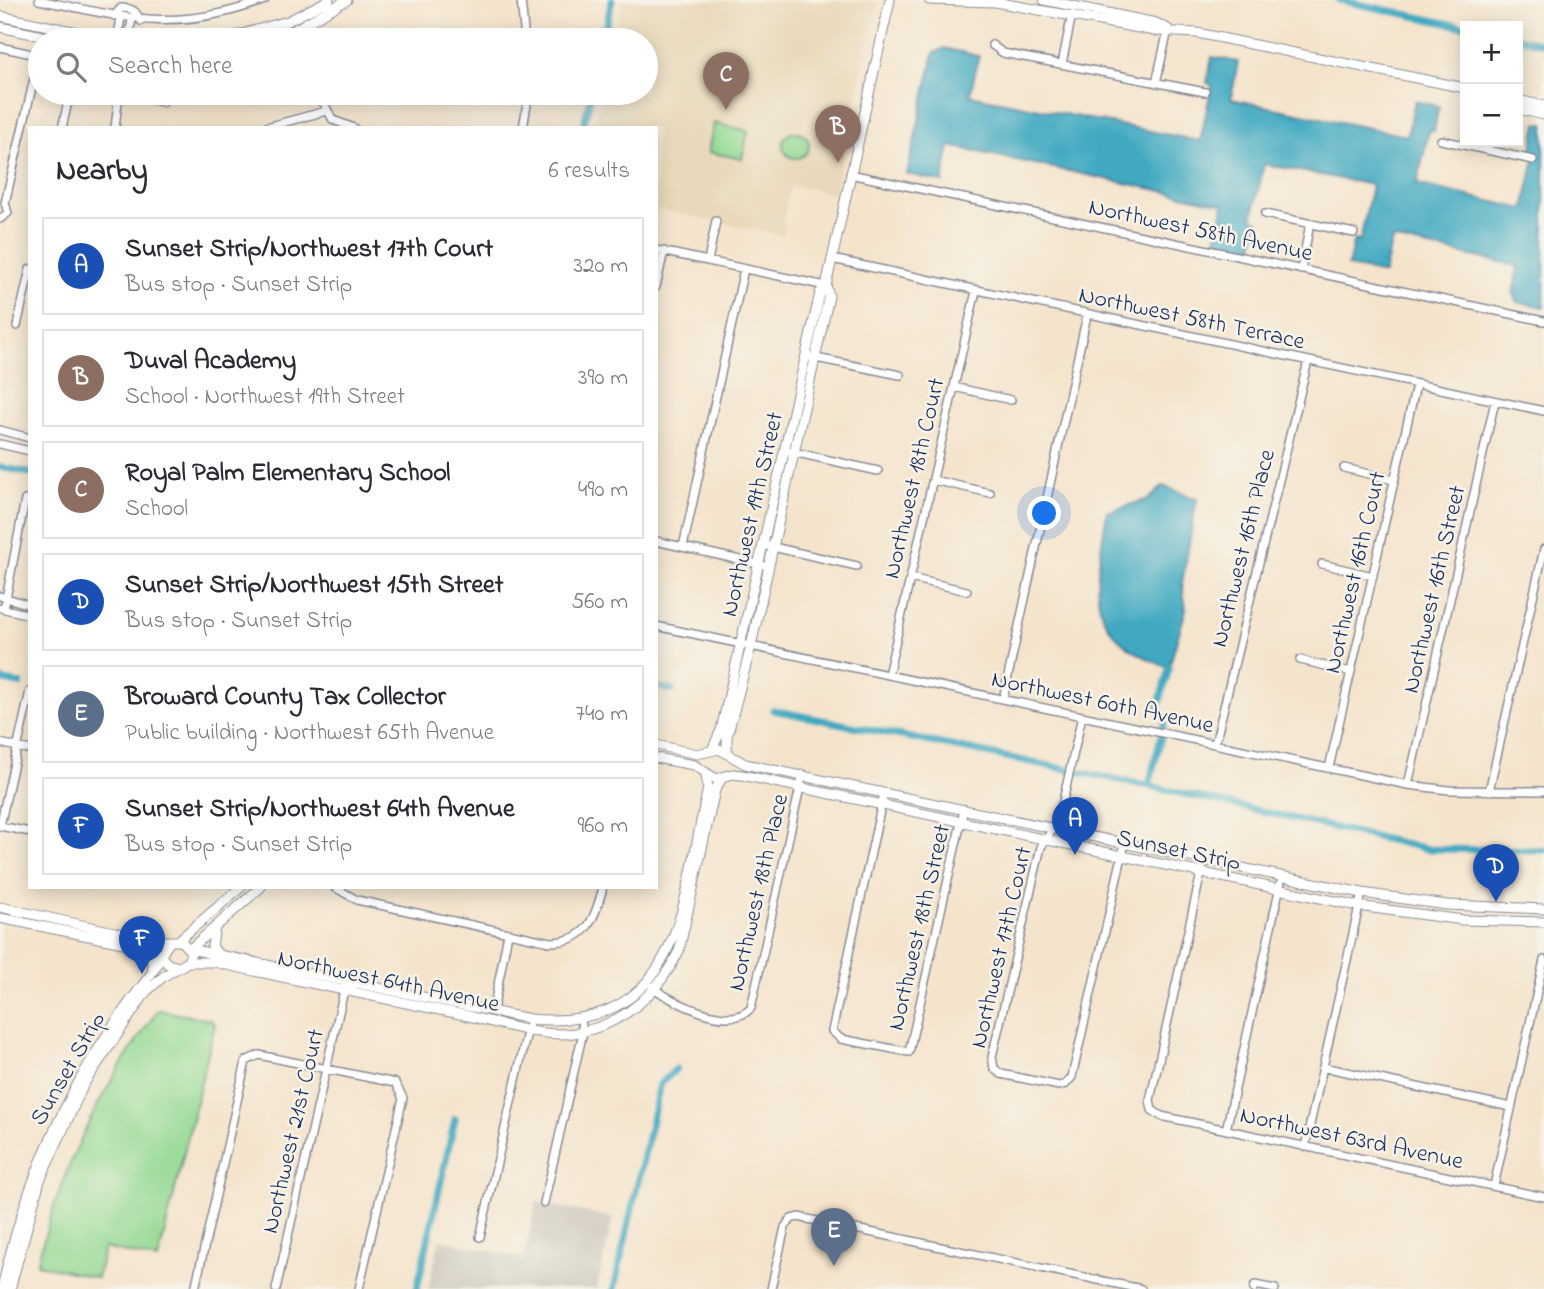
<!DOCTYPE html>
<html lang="en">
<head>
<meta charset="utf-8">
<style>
  :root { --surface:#fff; --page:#f2f2f3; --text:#2b2b33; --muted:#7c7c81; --line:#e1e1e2; --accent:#ea580c }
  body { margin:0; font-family:"Indie Flower",sans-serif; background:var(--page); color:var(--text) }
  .controls { position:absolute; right:21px; top:21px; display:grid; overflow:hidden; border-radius:0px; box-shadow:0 4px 18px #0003 }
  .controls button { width:63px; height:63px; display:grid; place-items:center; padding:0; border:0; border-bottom:2px solid var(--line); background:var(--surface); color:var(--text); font:35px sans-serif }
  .you { position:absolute; left:1045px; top:514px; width:24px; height:24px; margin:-18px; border:5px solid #fff; border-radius:50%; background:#1a73e8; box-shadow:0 0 0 10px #1a73e833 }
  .badge { display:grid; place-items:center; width:46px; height:46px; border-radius:50%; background:var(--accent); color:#fff; font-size:23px; font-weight:700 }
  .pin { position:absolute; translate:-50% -58px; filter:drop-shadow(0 2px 4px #0008) }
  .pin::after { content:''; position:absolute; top:37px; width:24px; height:21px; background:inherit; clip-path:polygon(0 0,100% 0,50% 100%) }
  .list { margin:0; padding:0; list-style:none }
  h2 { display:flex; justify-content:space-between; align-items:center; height:91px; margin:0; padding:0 28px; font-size:30px }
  h2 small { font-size:23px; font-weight:400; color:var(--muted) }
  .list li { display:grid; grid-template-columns:46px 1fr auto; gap:21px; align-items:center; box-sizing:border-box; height:98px; margin:0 14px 14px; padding:0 14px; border:2px solid var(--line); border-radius:0px }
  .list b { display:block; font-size:26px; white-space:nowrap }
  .list p { margin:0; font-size:23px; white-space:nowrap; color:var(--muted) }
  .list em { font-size:23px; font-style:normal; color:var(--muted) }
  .icon { flex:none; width:38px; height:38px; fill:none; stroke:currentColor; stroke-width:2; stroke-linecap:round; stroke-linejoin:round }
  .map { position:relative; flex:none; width:1544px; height:1289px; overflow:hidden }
  .search { position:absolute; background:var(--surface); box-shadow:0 4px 18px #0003; left:28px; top:28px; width:630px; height:77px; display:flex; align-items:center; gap:18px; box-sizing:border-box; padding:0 24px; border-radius:38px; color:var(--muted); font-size:26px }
  .panel { position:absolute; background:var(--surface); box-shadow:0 4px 18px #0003; left:28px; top:126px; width:630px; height:763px; border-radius:0px }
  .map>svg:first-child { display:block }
  .built { fill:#e9d9ba }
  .industrial { fill:#c9c3b8 }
  .green { fill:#93d992; stroke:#578478; stroke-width:2 }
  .water { fill:#41a9c1; stroke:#2e6c90; stroke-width:2 }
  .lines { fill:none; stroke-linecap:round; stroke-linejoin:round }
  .canal { stroke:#41a9c1; stroke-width:7 }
  .minor-casing { stroke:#888a95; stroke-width:10 }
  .tertiary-casing { stroke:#888a95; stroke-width:11 }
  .minor { stroke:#fff; stroke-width:7 }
  .tertiary { stroke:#fff; stroke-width:9 }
  .labels { text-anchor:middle; stroke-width:5; stroke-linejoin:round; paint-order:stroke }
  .street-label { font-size:24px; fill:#1b2f5e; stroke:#f7f3e8 }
</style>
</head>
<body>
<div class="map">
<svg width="1544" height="1289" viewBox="0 0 1544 1289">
  <rect width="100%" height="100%" fill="#f7f3e8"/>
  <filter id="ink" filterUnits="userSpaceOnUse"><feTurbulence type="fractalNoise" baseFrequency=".0143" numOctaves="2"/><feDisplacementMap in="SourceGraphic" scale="14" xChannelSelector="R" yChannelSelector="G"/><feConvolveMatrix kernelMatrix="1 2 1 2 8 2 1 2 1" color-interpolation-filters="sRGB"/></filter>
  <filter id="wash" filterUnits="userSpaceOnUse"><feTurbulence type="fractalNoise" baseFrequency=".00686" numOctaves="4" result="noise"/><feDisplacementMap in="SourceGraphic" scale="28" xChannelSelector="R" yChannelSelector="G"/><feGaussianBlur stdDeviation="1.57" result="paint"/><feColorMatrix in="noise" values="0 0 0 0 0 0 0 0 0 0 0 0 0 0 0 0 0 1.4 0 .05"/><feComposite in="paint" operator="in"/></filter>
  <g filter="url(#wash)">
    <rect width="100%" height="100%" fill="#f4e4cc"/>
    <path class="built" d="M623 0 876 1 877 5 834 194 791 185 785 209 784 236 656 209V128H594L602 93H646V40H614Z"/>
    <path class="industrial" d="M536 1202 613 1218 597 1289H428L440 1239 524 1259Z"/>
    <path class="green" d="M714 123 748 131 742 159 708 152Z
      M783 145a13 13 0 1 1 26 0a13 13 0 1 1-26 0Z
      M158 1010 211 1020 215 1024 158 1260 104 1248 97 1278 37 1264C63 1164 98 1093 158 1010Z"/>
    <path class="water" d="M944 48 979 56 970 95 1200 141 1212 85 1207 83 1212 57 1238 62 1231 99 1407 136 1415 101 1439 106 1434 131H1429L1417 184 1524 209 1536 153 1531 152 1537 123 1544 124V307L1517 302 1513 294 1518 266 1392 239 1384 274 1348 266 1354 240 1360 241 1372 185 1264 164 1252 219 1258 220 1253 247 1216 240 1224 204 950 146 943 182 907 174 934 53Z
      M1163 486 1197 499 1182 583 1186 609 1169 668C1080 633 1094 592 1107 512L1149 499Z"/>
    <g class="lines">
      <path class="canal" d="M1339 0 1465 27
        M1518 38 1544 44
        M603 40 612 0
        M583 128 591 93
        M0 467 30 473
        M0 680 20 684
        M656 687 672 690
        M773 710 1149 786 1428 849 1544 850
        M1149 786 1165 720 1158 708 1169 668
        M417 1289 455 1119
        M614 1289 660 1084 676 1069"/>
    </g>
  </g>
  <g filter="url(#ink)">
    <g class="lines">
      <defs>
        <path id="minor" d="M39 0C126 18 177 33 265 0
          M521 0 525 40
          M114 16 121 8C133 8 136 11 141 21
          M117 40 121 18
          M128 40 132 20
          M992 45 1003 53 1205 92
          M0 47 36 55 37 66 5 203 8 213 0 219
          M1062 64 1072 14
          M1156 83 1168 30
          M121 93 163 102 165 93
          M318 93 333 120 354 128
          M62 128 70 93
          M115 128 119 93
          M263 128 326 111
          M523 128 529 93
          M1441 140 1533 160
          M850 174 1544 321
          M1265 214 1354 233
          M656 250 826 286
          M832 259 1544 411
          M708 261 716 221
          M1301 270 1310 224
          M656 287 664 251
          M17 326 30 269
          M806 356 900 375
          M954 387 1011 400
          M0 430 30 438
          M0 444 30 451
          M784 450 878 471
          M1344 468 1394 480
          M933 480 990 493
          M656 541 762 565
          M764 545 857 566
          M683 547 744 269
          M1322 564 1373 576
          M910 578 967 591
          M0 596 30 605
          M1 608 30 615
          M4 609 25 500
          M656 626 1408 785 1449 790 1544 791
          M1300 660 1351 672
          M888 675 976 291
          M1003 699 1087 315
          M1082 716 1059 819 1041 847 992 1057 994 1068 1001 1074 1059 1086 1066 1084 1072 1077 1125 843
          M0 743 30 750
          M1215 744 1308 361
          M1329 768 1416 385
          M1408 785 1495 401
          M1489 791 1544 549
          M884 793 832 1031 841 1039 909 1052 964 809
          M0 826 30 691
          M0 826 30 832
          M1204 860 1150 1100 1152 1110 1161 1116 1544 1197
          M334 887 357 900 550 942C587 942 595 919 603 887
          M652 987C673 1002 730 1032 751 1008L803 774
          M493 1011 508 933
          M1323 1067 1511 1107
          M1226 1130 1282 877
          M1305 1147 1362 893
          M1494 1186 1544 960
          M544 1203 583 1032 581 1020
          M480 1237 530 1019
          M195 1289 246 1061 259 1055 395 1083 403 1098 359 1289
          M276 1289 345 986
          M771 1289 785 1227 791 1219 798 1217 1141 1289
          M1254 1289 1255 1285 1275 1289"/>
        <path id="tertiary" d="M929 0 995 2 1155 31 1197 33 1465 88
          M1044 0 1156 23 1168 29
          M0 16 115 40
          M0 27 61 40
          M221 40 288 21 329 0
          M263 40 292 31 347 0
          M1518 100 1544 106
          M1518 109 1544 115
          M656 745 697 754 719 749 745 764 1362 893 1447 905 1544 909
          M712 750 721 730 820 293 826 286 890 0
          M727 753V737L751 646 829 296 826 286
          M656 758 694 765 716 779 732 774 742 775 1358 906 1463 920 1544 922
          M0 907 155 941H181L191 952 188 962 164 976 146 992 84 1084 40 1180 10 1289
          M0 918 153 949 168 964 179 967
          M215 927 212 946 219 956
          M178 941 241 887
          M144 947 151 956 153 971
          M190 949 530 1019C684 1033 682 900 708 788L706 775
          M190 949 261 887
          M188 962H214C297 981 381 998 464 1015 500 1023 548 1041 585 1031 628 1021 660 990 679 951L715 790 722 778
          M2 1289C27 1171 76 1068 151 974 159 964 162 950 170 942"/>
      </defs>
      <use href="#minor" class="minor-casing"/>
      <use href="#tertiary" class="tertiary-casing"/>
      <use href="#minor" class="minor"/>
      <use href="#tertiary" class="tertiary"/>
    </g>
  </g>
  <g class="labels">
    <g class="street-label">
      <text transform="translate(1201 229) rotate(12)" y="8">Northwest 58th Avenue</text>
      <text transform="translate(1192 317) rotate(12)" y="8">Northwest 58th Terrace</text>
      <text transform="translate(913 478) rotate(-77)" y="8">Northwest 18th Court</text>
      <text transform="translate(751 514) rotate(-77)" y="8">Northwest 19th Street</text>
      <text transform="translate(1242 548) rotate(-76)" y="8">Northwest 16th Place</text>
      <text transform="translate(1354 572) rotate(-77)" y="8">Northwest 16th Court</text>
      <text transform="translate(1433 589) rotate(-77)" y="8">Northwest 16th Street</text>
      <text transform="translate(1103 701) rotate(12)" y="8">Northwest 60th Avenue</text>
      <text transform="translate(1179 849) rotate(12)" y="8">Sunset Strip</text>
      <text transform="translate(757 892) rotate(-77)" y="8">Northwest 18th Place</text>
      <text transform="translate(918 927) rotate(-77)" y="8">Northwest 18th Street</text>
      <text transform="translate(1000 947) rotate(-77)" y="8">Northwest 17th Court</text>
      <text transform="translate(389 980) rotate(12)" y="8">Northwest 64th Avenue</text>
      <text transform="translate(67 1068) rotate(-60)" y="8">Sunset Strip</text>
      <text transform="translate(292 1131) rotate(-77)" y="8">Northwest 21st Court</text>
      <text transform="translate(1352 1137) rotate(12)" y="8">Northwest 63rd Avenue</text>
    </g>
  </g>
</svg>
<div class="controls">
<button>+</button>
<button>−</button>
</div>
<div class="you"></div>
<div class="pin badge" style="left:1075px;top:855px;background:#1a4fb4">A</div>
<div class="pin badge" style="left:838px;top:163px;background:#8d6e63">B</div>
<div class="pin badge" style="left:726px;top:110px;background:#8d6e63">C</div>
<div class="pin badge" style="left:1496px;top:902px;background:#1a4fb4">D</div>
<div class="pin badge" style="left:834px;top:1266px;background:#5c6f8a">E</div>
<div class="pin badge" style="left:142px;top:974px;background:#1a4fb4">F</div>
<div class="search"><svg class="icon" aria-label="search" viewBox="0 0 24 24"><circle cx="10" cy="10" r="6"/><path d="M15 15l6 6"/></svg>Search here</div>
<section class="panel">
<h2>Nearby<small>6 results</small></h2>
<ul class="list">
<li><span class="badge" style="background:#1a4fb4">A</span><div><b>Sunset Strip/Northwest 17th Court</b><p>Bus stop · Sunset Strip</p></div><em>320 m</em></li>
<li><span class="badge" style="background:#8d6e63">B</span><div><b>Duval Academy</b><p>School · Northwest 19th Street</p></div><em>390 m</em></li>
<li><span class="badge" style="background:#8d6e63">C</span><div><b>Royal Palm Elementary School</b><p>School</p></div><em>490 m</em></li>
<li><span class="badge" style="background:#1a4fb4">D</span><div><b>Sunset Strip/Northwest 15th Street</b><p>Bus stop · Sunset Strip</p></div><em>560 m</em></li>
<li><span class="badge" style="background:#5c6f8a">E</span><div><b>Broward County Tax Collector</b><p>Public building · Northwest 65th Avenue</p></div><em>740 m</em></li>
<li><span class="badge" style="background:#1a4fb4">F</span><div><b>Sunset Strip/Northwest 64th Avenue</b><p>Bus stop · Sunset Strip</p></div><em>960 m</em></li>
</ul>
</section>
</div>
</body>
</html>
